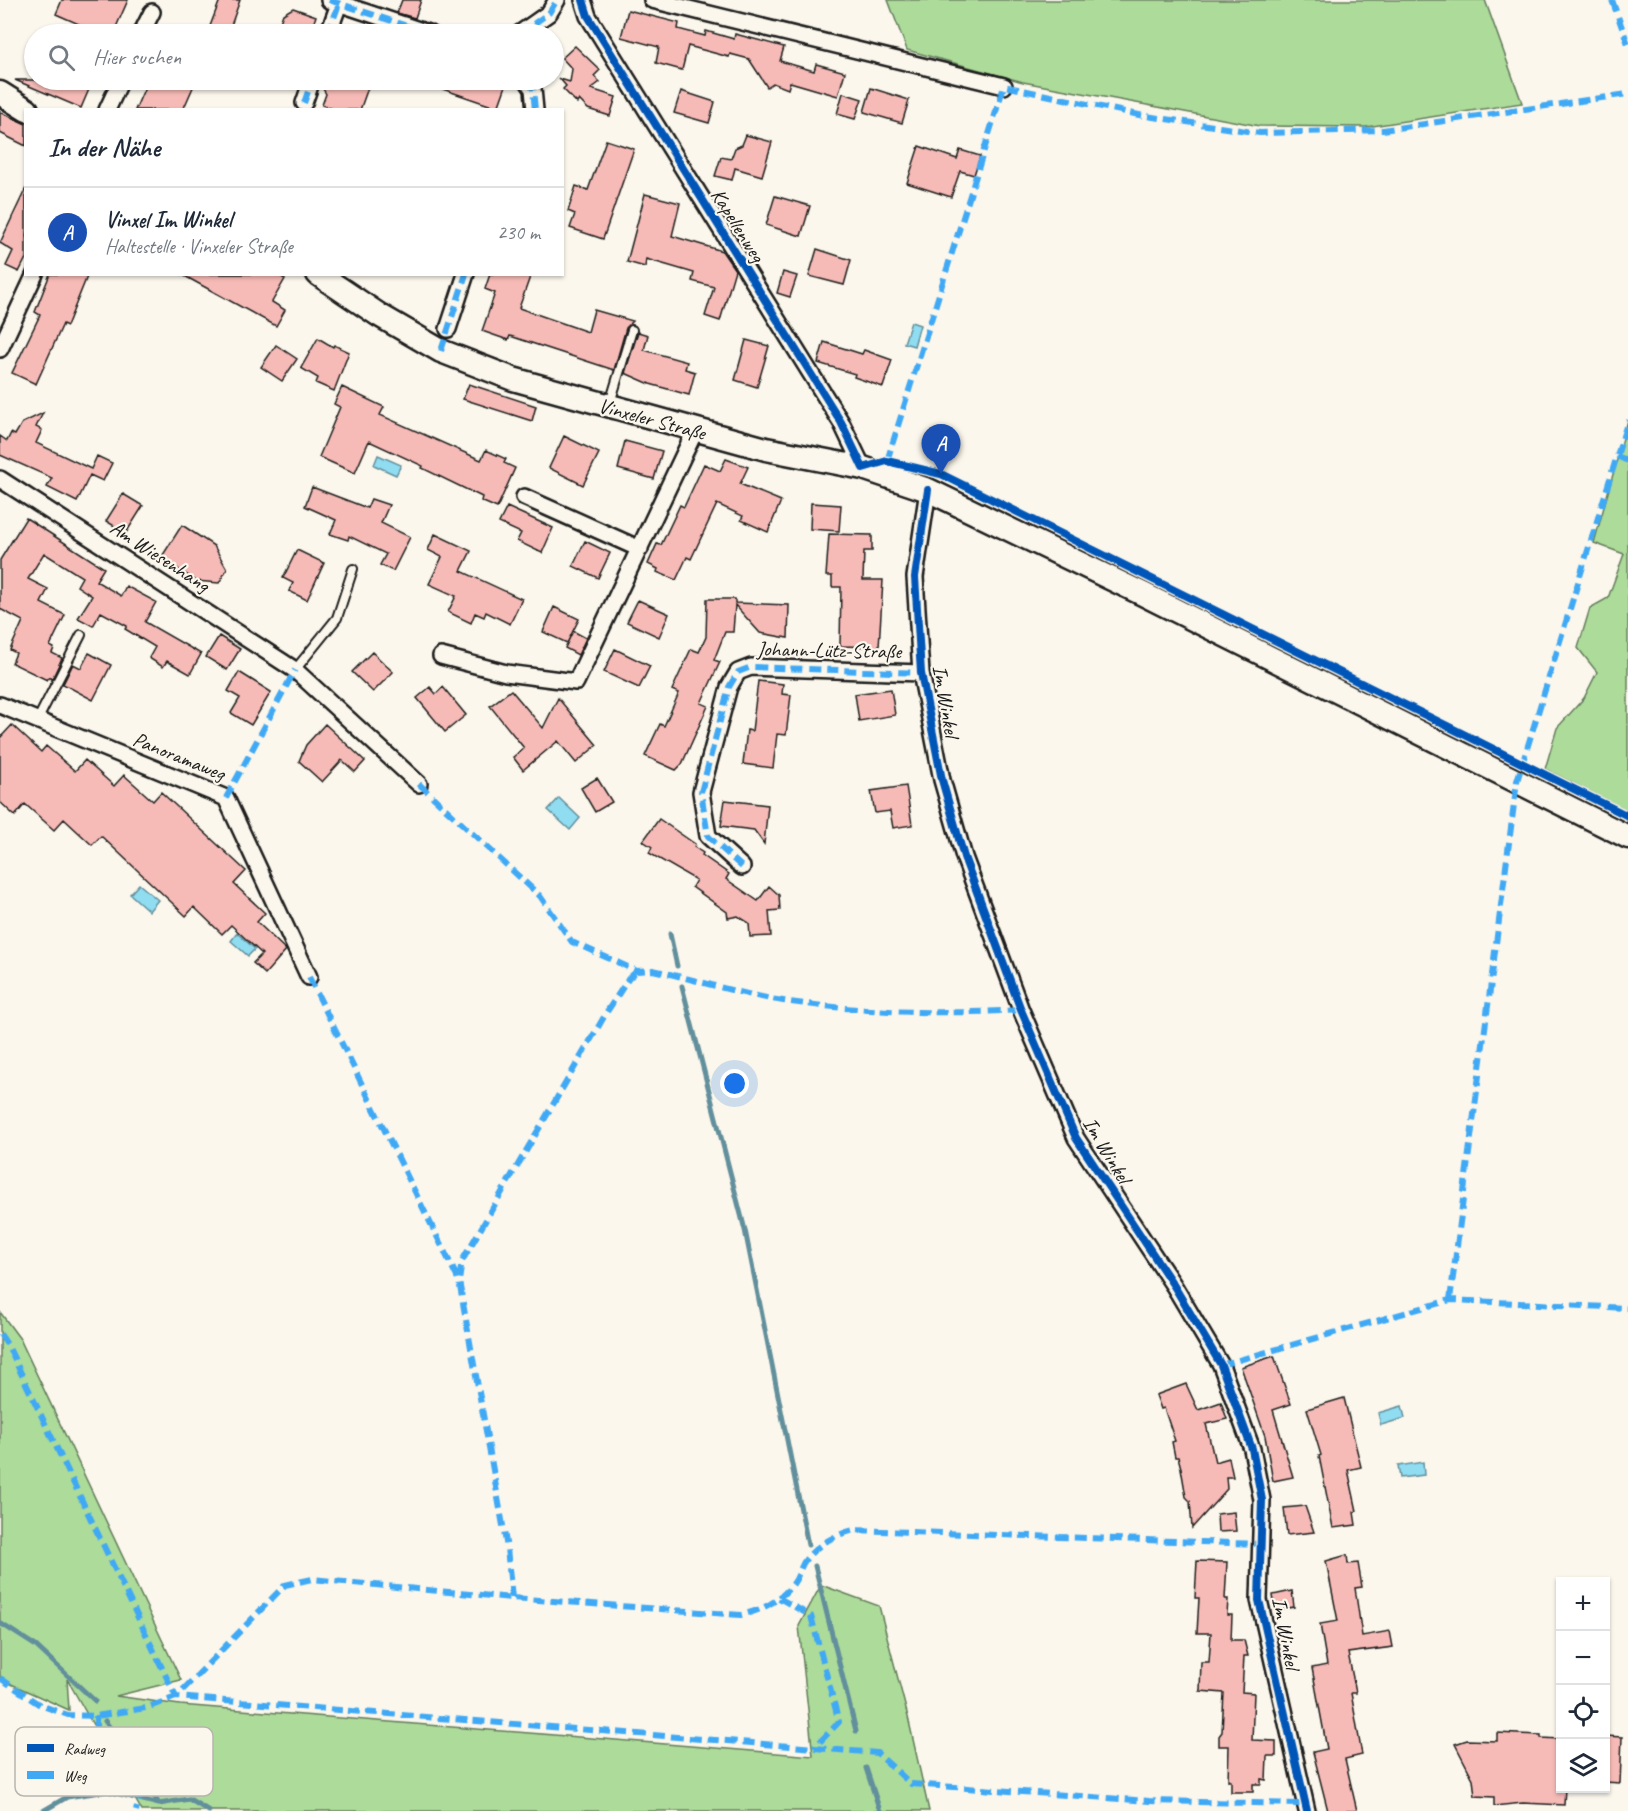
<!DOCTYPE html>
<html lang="de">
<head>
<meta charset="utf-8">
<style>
  :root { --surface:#fff; --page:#f2f2f3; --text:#1f2937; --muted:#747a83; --line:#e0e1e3; --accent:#b45309 }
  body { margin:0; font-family:Caveat,sans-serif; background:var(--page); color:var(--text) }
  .controls { position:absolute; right:18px; bottom:18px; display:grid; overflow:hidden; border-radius:0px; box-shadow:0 2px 4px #0004 }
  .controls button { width:54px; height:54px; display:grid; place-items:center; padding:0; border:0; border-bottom:2px solid var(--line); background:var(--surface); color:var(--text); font:30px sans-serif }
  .you { position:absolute; left:735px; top:1084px; width:21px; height:21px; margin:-15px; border:4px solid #fff; border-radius:50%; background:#1a73e8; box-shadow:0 0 0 9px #1a73e833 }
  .badge { display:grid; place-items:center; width:39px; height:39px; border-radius:50%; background:var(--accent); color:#fff; font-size:20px; font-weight:700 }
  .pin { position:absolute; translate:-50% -50px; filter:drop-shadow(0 2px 3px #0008) }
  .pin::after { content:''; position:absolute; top:32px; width:21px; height:18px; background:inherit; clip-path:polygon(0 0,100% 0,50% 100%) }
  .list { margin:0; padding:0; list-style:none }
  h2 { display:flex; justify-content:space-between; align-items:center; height:78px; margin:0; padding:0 24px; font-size:26px }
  h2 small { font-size:20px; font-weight:400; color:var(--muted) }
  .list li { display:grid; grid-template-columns:39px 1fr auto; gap:18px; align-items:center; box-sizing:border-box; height:90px; padding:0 24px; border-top:2px solid var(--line) }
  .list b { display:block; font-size:22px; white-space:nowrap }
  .list p { margin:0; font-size:20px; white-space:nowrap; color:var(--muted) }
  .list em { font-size:20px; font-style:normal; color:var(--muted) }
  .icon { flex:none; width:33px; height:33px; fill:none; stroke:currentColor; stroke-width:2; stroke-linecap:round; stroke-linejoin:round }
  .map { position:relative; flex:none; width:1628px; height:1811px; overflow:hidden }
  .search { position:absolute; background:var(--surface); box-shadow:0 2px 4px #0004; left:24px; top:24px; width:540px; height:66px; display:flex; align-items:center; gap:15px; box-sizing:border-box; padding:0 21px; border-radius:33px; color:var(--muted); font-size:22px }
  .panel { position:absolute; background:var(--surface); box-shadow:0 2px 4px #0004; left:24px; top:108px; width:540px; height:168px; border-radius:0px }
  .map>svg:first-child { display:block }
  .green { fill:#acdb9a; stroke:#647c5b; stroke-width:1.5 }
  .water { fill:#90dcf1; stroke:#628f9c; stroke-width:1.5 }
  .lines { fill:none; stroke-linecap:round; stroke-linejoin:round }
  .stream { stroke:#628f9c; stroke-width:5 }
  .building { fill:#f7bbb7; stroke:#1c1c1c; stroke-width:1.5 }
  .lane-casing { stroke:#1c1c1c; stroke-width:12 }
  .street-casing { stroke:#1c1c1c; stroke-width:20 }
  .secondary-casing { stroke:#1c1c1c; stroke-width:27 }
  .lane { stroke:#fbf7ec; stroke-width:8 }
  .street { stroke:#fbf7ec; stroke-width:15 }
  .secondary { stroke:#fbf7ec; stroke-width:22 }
  .quiet { stroke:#3fa9f5; stroke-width:6; stroke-dasharray:12 6; stroke-linecap:butt }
  .cycleway-casing { stroke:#fbf7ec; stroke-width:11 }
  .cycleway { stroke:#0057b8; stroke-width:8 }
  .labels { text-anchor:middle; stroke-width:4.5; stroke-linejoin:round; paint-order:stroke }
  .street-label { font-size:21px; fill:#1c1c1c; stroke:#fbf7ec }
  .key { fill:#fbf7ec; stroke:#b8b5ae; stroke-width:1.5 }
  .key-label { font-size:16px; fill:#1c1c1c }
</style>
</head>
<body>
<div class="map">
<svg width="1628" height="1811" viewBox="0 0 1628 1811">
  <rect width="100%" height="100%" fill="#fbf7ec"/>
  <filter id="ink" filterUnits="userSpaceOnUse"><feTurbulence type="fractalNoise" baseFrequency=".0167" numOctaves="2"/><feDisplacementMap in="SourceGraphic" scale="12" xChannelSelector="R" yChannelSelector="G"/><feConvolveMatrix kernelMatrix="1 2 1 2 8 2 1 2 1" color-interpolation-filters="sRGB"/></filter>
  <g filter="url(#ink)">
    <path class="green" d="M888 0H1485L1522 103 1366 127 1260 126 1023 82 907 50Z
      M1628 420V811L1545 769 1557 728 1584 698 1597 672 1578 648 1590 608 1608 598 1624 554 1594 543Z
      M0 1312 20 1339 181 1680 116 1696 180 1705 813 1756 799 1626 821 1585 879 1606 908 1717 929 1811H142L67 1679 69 1710 0 1679Z"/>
    <path class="water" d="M911 322 920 325 914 346 904 343Z
      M378 455 401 465 396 475 374 465Z
      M559 798 580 818 570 830 548 810Z
      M139 884 158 900 149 911 130 894Z
      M237 933 255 949 248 956 231 941Z
      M1402 1406 1405 1418 1381 1425 1378 1413Z
      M1423 1462 1424 1475 1400 1478 1398 1466Z"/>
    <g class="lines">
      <path class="stream" d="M670 934 677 966
        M682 986 745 1230 808 1545
        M815 1566 856 1731
        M0 1623 36 1646 95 1701
        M105 1721 129 1754 159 1804
        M866 1768 880 1811
        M43 1811 67 1797 108 1791 159 1804 189 1799 209 1811"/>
    </g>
    <path class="building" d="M62 0H128L113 34H85L88 28 56 14Z
      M220 0H240L228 34H207Z
      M402 0H421L415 18 397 13Z
      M293 8 316 16 310 34H281L284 26 279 25 283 14Z
      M628 10 679 23 678 29 705 36 706 31 734 39 735 34 784 47 780 61 814 71 816 64 845 72 838 96 790 82 788 89 773 83 767 87 749 59 730 54 729 57 688 46 682 70 656 63 659 47 621 37Z
      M575 46 600 70 594 76 600 82 591 89 616 97 610 116 588 109 579 100 577 103 563 89 566 86 560 79 570 82 572 69 562 58Z
      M15 80H72L90 87 81 108Z
      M148 80H192L191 84 194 85 183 110H135Z
      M331 80H351L369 85 360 110H336L322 105 326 94 322 87 329 84Z
      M422 80H508L498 108 422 82Z
      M871 88 909 100 902 123 864 112Z
      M681 91 715 102 709 123 674 113Z
      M843 93 862 99 855 119 837 114Z
      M0 112 26 124V146L0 133Z
      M746 135 772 142 762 176 735 168 732 180 715 176 721 157 731 159 735 148 742 145Z
      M606 140 634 149 603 239 570 228 575 214 568 211 576 186 588 190Z
      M919 146 957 159 960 150 980 156 974 175 960 171 951 197 907 183Z
      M26 188V258L19 272 6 266 13 251 0 243Z
      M645 194 680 203 672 236 722 251 735 270 720 321 705 316 714 287 692 281 694 273 646 259 645 267 627 262Z
      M775 196 810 206 801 236 766 225Z
      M817 249 851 260 844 285 809 276Z
      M783 272 797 276 790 297 777 293Z
      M50 274H88L67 326 63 324 36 384 12 373 40 315 35 312Z
      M181 274H277L285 279 272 302 285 310 276 326Z
      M490 274H531L519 308 588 332 594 310 633 321 626 328 614 370 510 336 508 340 482 331 495 293 485 289Z
      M638 332 648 335 644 350 687 362 685 369 695 372 689 395 650 384 625 373Z
      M318 338 333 347 334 345 349 352 334 391 316 383 318 378 301 368Z
      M746 340 769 346 757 387 735 380Z
      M824 342 862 354 864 350 892 360 883 387 854 377 855 374 818 363Z
      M276 345 297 359 282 381 261 367Z
      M469 384 536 406 532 421 463 399Z
      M342 387 384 407 380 415 481 460 486 450 506 459 504 463 515 468 497 508 481 501 482 497 422 468 423 466 369 441 355 473 319 457 340 407 334 404Z
      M43 413 36 427 42 430 36 443 91 469 97 456 112 463 103 481 90 475 77 502 47 487 52 478 0 455V436L7 441 11 433 15 435 22 423Z
      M564 436 599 453 583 485 549 468Z
      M625 441 662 451 654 479 618 469Z
      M726 459 748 467 740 484 781 501 768 532 741 520 743 516 717 504 691 559 687 557 676 580 657 572 658 569 648 564 657 544 661 545 680 505 684 507 704 464 720 471Z
      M312 487 367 508 371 499 389 505 381 523 410 537 393 571 380 565 386 554 349 536 348 540 330 534 336 520 305 506Z
      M123 494 143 506 126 533 106 521Z
      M811 503 841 505 839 531 810 529Z
      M507 507 553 528 542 553 517 541 521 533 499 523Z
      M26 518 104 568 96 581 121 596 126 586 156 602 145 622 201 654 190 674 167 661 163 667 149 658 155 647 125 629 127 626 101 612 93 626 78 618 92 596 77 586 82 577 44 553 28 579 48 589 41 603 65 615 50 646 54 648 52 653 62 658 52 679 49 677 47 680 12 663 16 653 10 650 23 621 0 609V560Z
      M182 525 214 546 227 569 219 583 196 581 161 558Z
      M435 534 471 551 461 571 522 599 510 624 486 612 484 617 475 613 471 623 448 612 456 596 429 584 442 557 428 550Z
      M829 534 872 535V551H864L863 580H883L879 647 840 646 841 587H832V576H826Z
      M585 541 610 553 598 578 573 566Z
      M297 550 324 563 307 600 289 591 293 583 283 578Z
      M707 599H735V603L789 605 788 638 760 633 735 605 733 632H725L714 660 720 662 701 703 708 706 682 764 676 770 645 756 660 724 664 726 679 693 672 690 691 649 699 652 706 637Z
      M638 600 669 614 659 637 627 622Z
      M554 607 579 619 567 643 543 632Z
      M573 631 586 638 578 655 565 648Z
      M219 636 240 649 227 670 206 657Z
      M615 649 650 666 639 688 604 672Z
      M372 652 393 672 373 692 352 672Z
      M89 653 111 665 93 700 63 684 73 664 81 668Z
      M239 672 271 692 251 725 231 713 240 698 228 691Z
      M758 681 783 684 782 694 791 695 786 735 777 734 773 768 743 764 747 730 752 731Z
      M430 687 436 694 443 687 466 715 445 732 417 698Z
      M891 689 895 715 859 721 855 694Z
      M511 690 543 728 558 698 597 745 576 763 558 741 523 770 513 757 524 748 490 706Z
      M325 724 365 761 355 772 342 760 322 782 299 761 306 745Z
      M12 725 41 752 46 746 75 771 85 760 114 786 124 775 153 801 161 792 246 871 234 884 265 913 257 922 286 950 265 974 253 963 262 954 231 925 222 934 194 907 186 916 101 836 92 845 64 819 54 830 25 804 15 816 0 802V738Z
      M597 778 612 802 595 812 581 788Z
      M906 786 912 825 893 828 890 811 875 813 871 791Z
      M725 800 768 805 764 844 754 830 721 826Z
      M659 819 695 844 694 847 703 853 702 855 729 874 726 879 758 901 769 886 779 895 780 910 769 911 771 936 750 937 749 923 738 916 728 918 727 912 692 887 696 880 649 853 652 847 643 841Z
      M1274 1356 1291 1404 1273 1410 1293 1477 1273 1481 1265 1436 1241 1367Z
      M1186 1384 1198 1410 1221 1402 1227 1419 1206 1424 1215 1462 1229 1458 1233 1477H1226L1227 1489 1192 1528 1190 1501 1186 1497 1181 1468 1178 1457H1175L1172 1442 1175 1441 1164 1408 1161 1409 1156 1395Z
      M1344 1398 1361 1467 1348 1470 1357 1511 1354 1512 1356 1525 1333 1528 1319 1456 1321 1455 1307 1409Z
      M1305 1506 1314 1532 1287 1535 1284 1508Z
      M1234 1512 1236 1531 1218 1532 1217 1514Z
      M1347 1555 1348 1564 1358 1563 1362 1587 1355 1588 1362 1636 1390 1631 1393 1647 1348 1653 1356 1693H1351L1362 1755 1345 1759 1357 1811H1328L1313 1752 1327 1749 1312 1668 1327 1665 1320 1624 1338 1621 1326 1561Z
      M1197 1561 1227 1562 1225 1599H1228L1227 1615H1232L1231 1640H1244L1248 1656H1244L1242 1692 1254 1693 1252 1740 1276 1741V1756H1267L1266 1780 1261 1779V1784H1253V1792H1231V1781H1228L1229 1746H1219V1736L1222 1732 1224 1693 1200 1691 1201 1662H1209L1211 1633H1197L1199 1598H1195Z
      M1292 1591 1294 1607 1275 1610 1273 1595Z
      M1497 1733 1541 1735V1738L1560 1739V1788H1565L1564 1805 1523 1803 1494 1806V1797L1475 1796 1473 1779 1455 1744 1467 1740 1497 1741Z
      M1605 1736 1622 1737 1620 1783 1605 1782Z"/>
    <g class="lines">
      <defs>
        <path id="lane" d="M610 403 632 330
          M295 670 337 618 353 569
          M37 721 81 635"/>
        <path id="street" d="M329 0 431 34
          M583 0 588 16 841 422 863 468
          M652 0 1004 86
          M141 34 152 12
          M328 34 339 4
          M519 34 549 13 557 0
          M527 80 533 89 535 110
          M304 103 312 80
          M107 110 121 80
          M448 329 466 274
          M0 349 35 274
          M0 479 295 670 419 784
          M928 490 915 577 921 673 942 780 964 857 1021 1010 1076 1138 1174 1286 1221 1365 1252 1449 1262 1500 1259 1600 1307 1811
          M524 497 640 549
          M441 656 506 673 576 682 695 431
          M0 705 226 798 309 977
          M742 867 708 836 701 792 729 687 738 672 751 667 921 673"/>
        <path id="secondary" d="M0 93 27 110
          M318 274 379 315 441 351 513 379 766 449 863 468 928 490 1143 594 1628 837"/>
      </defs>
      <use href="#lane" class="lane-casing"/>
      <use href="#street" class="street-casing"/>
      <use href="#secondary" class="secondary-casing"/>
      <use href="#lane" class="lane"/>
      <use href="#street" class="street"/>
      <use href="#secondary" class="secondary"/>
      <path class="quiet" d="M329 0 431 34
        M1612 0 1628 44
        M328 34 339 4
        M519 34 549 13 557 0
        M527 80 533 89 535 110
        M304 103 312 80
        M441 351 466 274
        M1617 456 1628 461
        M887 461 1004 86 1139 115 1260 133 1383 130 1628 94
        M419 784 540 896 572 942 637 971 653 970C697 980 739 994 783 1001 861 1012 942 1015 1021 1010
        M226 798 295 670
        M742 867 708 836 701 792 729 687 738 672 751 667 921 673
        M309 977 459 1281
        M1450 1300 1517 781 1628 420
        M0 1334 8 1346 176 1697 877 1753 911 1784 1149 1801 1305 1804
        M1221 1365 1450 1300 1628 1308
        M512 1598 507 1548 459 1281 462 1261 608 1010 629 978 637 971
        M779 1598 811 1616 839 1722 814 1748
        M0 1678 40 1705 68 1715 96 1716 146 1708 176 1697 285 1585 312 1579 512 1598 741 1615C763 1610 779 1601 793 1584 799 1577 800 1566 806 1559 818 1544 837 1534 854 1530L1261 1544
        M96 1716V1737L135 1780 141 1791 136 1811"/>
      <defs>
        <path id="cycleway" d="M583 0 588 16 841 422 863 468 887 461 941 474 1628 816
          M928 490 915 577 921 673 942 780 964 857 1021 1010 1076 1138 1174 1286 1221 1365 1252 1449 1262 1500 1259 1600 1307 1811"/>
      </defs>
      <use href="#cycleway" class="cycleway-casing"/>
      <use href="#cycleway" class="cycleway"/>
    </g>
  </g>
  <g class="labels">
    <g class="street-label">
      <text transform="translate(738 225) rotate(58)" y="7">Kapellenweg</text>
      <text transform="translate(652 419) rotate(15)" y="7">Vinxeler Straße</text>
      <text transform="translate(160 556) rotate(33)" y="7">Am Wiesenhang</text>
      <text transform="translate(829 650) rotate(1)" y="7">Johann-Lütz-Straße</text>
      <text transform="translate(946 701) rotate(80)" y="7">Im Winkel</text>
      <text transform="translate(179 756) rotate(22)" y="7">Panoramaweg</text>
      <text transform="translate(1107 1150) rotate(59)" y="7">Im Winkel</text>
      <text transform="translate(1286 1633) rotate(79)" y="7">Im Winkel</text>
    </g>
  </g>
  <rect x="15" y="1727" width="198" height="69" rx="9" class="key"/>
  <rect x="27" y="1744" width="27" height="8" fill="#0057b8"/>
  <rect x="27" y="1771" width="27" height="8" fill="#3fa9f5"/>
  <g class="key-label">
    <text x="64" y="1754">Radweg</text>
    <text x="64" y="1781">Weg</text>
  </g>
</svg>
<div class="controls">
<button>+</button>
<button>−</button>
<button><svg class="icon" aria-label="locate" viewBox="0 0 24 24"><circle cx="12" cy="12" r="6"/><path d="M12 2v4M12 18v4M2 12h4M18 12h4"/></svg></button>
<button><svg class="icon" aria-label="layers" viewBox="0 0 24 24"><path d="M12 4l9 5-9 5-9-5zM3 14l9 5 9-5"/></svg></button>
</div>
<div class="you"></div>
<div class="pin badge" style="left:941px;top:474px;background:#1a4fb4">A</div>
<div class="search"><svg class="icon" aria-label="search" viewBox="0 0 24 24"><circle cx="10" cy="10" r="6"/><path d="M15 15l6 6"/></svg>Hier suchen</div>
<section class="panel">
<h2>In der Nähe<small></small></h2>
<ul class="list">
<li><span class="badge" style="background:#1a4fb4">A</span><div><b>Vinxel Im Winkel</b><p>Haltestelle · Vinxeler Straße</p></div><em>230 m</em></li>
</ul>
</section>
</div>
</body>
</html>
